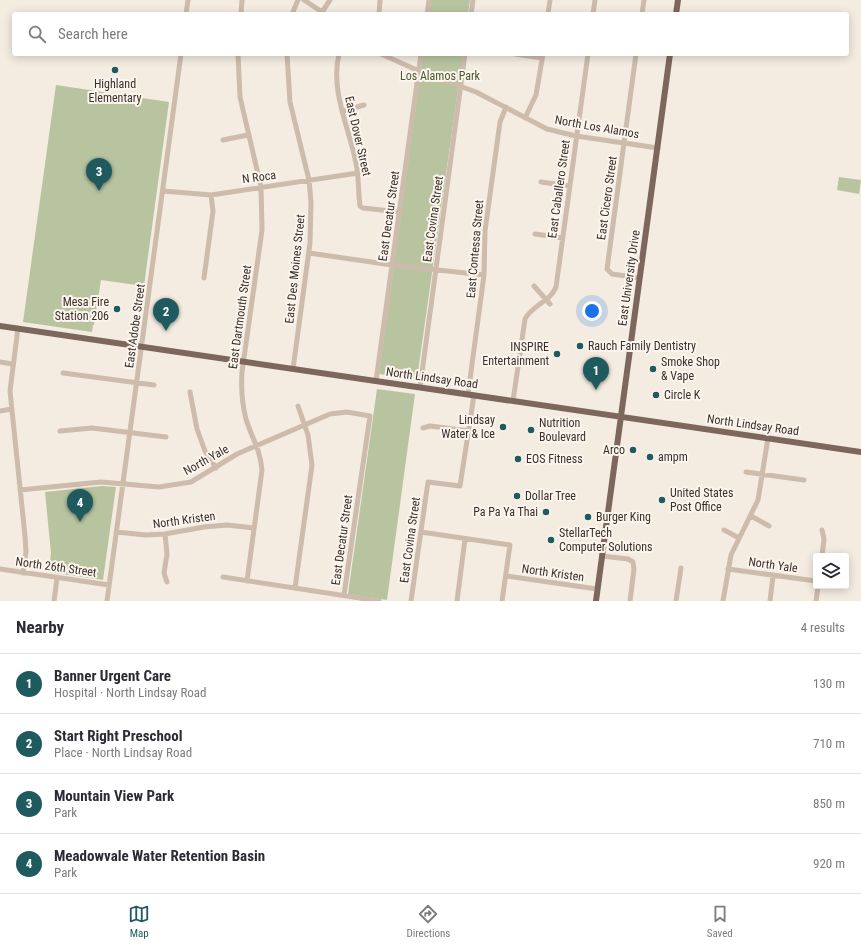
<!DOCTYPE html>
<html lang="en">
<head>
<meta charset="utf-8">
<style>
  :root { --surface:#fff; --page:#f2f2f3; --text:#2b2b33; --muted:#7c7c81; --line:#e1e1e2; --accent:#1f5a5e }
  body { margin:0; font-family:"Roboto Condensed",sans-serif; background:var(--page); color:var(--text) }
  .controls { position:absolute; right:12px; bottom:12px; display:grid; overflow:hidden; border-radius:4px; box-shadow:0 2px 10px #0003 }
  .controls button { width:36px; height:36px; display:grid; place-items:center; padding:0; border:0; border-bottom:1px solid var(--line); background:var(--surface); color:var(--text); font:20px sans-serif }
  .you { position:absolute; left:592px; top:311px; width:14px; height:14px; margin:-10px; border:3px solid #fff; border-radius:50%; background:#1a73e8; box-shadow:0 0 0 6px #1a73e833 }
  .badge { display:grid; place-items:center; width:26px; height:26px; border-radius:50%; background:var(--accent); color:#fff; font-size:13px; font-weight:700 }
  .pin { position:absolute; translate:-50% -33px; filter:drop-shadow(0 1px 2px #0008) }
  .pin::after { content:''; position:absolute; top:21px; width:14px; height:12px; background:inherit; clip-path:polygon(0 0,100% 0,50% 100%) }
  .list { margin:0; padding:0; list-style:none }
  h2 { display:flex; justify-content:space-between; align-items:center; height:52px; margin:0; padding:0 16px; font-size:17px }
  h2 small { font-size:13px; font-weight:400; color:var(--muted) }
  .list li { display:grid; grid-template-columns:26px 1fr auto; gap:12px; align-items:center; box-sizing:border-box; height:60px; padding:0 16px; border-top:1px solid var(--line) }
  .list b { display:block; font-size:15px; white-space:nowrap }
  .list p { margin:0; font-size:13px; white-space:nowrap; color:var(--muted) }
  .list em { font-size:13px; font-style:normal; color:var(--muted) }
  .icon { flex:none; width:22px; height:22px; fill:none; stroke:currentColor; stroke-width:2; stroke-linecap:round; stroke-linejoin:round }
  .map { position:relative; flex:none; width:861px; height:601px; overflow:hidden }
  .search { position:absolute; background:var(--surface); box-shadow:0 2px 10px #0003; left:12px; right:12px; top:12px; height:44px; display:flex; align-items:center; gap:10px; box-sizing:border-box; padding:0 14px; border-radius:4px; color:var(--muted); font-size:15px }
  .sheet { height:292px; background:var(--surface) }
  nav { display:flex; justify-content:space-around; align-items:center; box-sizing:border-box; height:56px; border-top:1px solid var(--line); background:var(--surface); font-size:11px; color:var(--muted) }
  nav a { display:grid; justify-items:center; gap:2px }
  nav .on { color:var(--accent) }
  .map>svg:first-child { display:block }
  .green { fill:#b8c4a0 }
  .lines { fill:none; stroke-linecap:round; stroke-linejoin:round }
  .minor { stroke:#cdbbac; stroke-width:5 }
  .major { stroke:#7d675c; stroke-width:6 }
  .poi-dot { fill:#1f5a5e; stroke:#fbf5ee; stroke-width:1.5 }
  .labels { text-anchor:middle; stroke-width:4; stroke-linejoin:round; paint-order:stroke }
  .park-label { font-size:12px; fill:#4a5a2e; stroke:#fbf5ee }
  .poi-label { font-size:12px; fill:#3b302b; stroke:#fbf5ee; text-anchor:start }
  .street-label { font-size:12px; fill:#3b302b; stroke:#fbf5ee }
</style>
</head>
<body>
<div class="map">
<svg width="861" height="601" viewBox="0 0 861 601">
  <rect width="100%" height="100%" fill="#f4ebe1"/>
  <path class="green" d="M431 0H470L468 14H429Z
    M423 54H463L417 379 379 374Z
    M56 85 169 102 144 286 101 280 94 325H93L92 332 23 322Z
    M839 177 861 180 859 194 837 190Z
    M377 389 415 394 387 600 348 594Z
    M102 486 116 487 103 580 49 572 51 553 45 492Z"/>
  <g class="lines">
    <path class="minor" d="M304 0 325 14
      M322 12 330 0
      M186 14 188 0
      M241 14 242 0
      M292 14 298 0
      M379 14 380 0
      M427 14 429 0
      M471 14 473 0
      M548 14 550 0
      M593 14 595 0
      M642 14 644 0
      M238 54 240 97 261 187 262 230 242 372C241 388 242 404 246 419 252 439 260 448 262 470L247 581
      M287 54 290 102 309 180 311 202 310 243 293 369
      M339 54C330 91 349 127 356 163 359 177 358 191 360 206L363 208 399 212
      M381 54 419 71 476 92 547 129 576 136 658 148
      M515 54 542 58
      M636 54 607 269 612 274 640 278
      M343 111 364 105
      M525 118 536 95 543 54
      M223 140 248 135
      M541 182 570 186
      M163 191 211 195 358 173
      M535 234 563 238
      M309 253 392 265 484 275
      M204 278 213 211 211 195
      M534 286 550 304
      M18 328 10 391 25 536 26 552 23 573
      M0 362 12 364
      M63 373 154 385
      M376 381 421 54
      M420 387 465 54
      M190 392 197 429 205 451 216 468
      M468 394 484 275 485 231 500 122 506 107
      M513 401 525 319C532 305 550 302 556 287L588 54
      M0 411 11 409
      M423 428 430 426 469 431
      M60 431 92 428 166 437
      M746 472 804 480
      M20 490 101 482 159 487 191 482 237 454 330 414 347 412 370 416 344 595
      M751 516 769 526
      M724 530 739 538
      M116 532 146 535 165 534 204 527 227 525 254 528
      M421 532 510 545 502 601
      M165 534 167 554 164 573 167 582
      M602 556 628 559 633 562 634 569 630 601
      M822 556 824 539 822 530
      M0 569 109 585
      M728 569 816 581
      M506 576 597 589
      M223 577 379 601
      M295 588 312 465 308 435 298 406
      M54 601 57 578
      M107 601 181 54
      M411 601 428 482 460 486 474 395
      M457 601 465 539
      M676 601 681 568
      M723 601 731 555 758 500 768 438
      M770 601 773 576
      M816 601 818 586"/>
    <path class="major" d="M676 14 678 0
      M0 326 861 452
      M596 601 670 54"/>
  </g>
  <g class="poi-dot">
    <circle cx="115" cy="70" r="4"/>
    <circle cx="117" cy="309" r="4"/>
    <circle cx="580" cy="346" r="4"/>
    <circle cx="557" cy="354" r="4"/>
    <circle cx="653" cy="369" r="4"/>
    <circle cx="656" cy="395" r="4"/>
    <circle cx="503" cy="427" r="4"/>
    <circle cx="531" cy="430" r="4"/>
    <circle cx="633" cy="450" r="4"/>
    <circle cx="650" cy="457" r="4"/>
    <circle cx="518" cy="459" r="4"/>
    <circle cx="517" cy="496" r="4"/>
    <circle cx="662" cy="500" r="4"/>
    <circle cx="546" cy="512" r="4"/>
    <circle cx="588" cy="517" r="4"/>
    <circle cx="551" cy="540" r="4"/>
  </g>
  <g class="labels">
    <g class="park-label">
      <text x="440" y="80">Los Alamos Park</text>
    </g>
    <g class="poi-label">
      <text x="115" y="88" text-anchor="middle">Highland<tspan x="115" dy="14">Elementary</tspan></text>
      <text x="109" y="306" text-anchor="end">Mesa Fire<tspan x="109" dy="14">Station 206</tspan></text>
      <text x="588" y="350">Rauch Family Dentistry</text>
      <text x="549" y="351" text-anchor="end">INSPIRE<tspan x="549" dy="14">Entertainment</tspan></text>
      <text x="661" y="366">Smoke Shop<tspan x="661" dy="14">&amp; Vape</tspan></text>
      <text x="664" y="399">Circle K</text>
      <text x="495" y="424" text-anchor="end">Lindsay<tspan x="495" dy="14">Water &amp; Ice</tspan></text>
      <text x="539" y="427">Nutrition<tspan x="539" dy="14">Boulevard</tspan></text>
      <text x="625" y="454" text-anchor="end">Arco</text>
      <text x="658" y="461">ampm</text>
      <text x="526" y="463">EOS Fitness</text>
      <text x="670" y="497">United States<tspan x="670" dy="14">Post Office</tspan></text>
      <text x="525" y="500">Dollar Tree</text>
      <text x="538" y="516" text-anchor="end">Pa Pa Ya Thai</text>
      <text x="596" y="521">Burger King</text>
      <text x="559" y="537">StellarTech<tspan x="559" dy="14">Computer Solutions</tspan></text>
    </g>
    <g class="street-label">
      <text transform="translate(597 127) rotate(10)" y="4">North Los Alamos</text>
      <text transform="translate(358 136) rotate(77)" y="4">East Dover Street</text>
      <text transform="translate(259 177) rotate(-8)" y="4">N Roca</text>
      <text transform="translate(559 189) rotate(-82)" y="4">East Caballero Street</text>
      <text transform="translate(607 198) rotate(-82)" y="4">East Cicero Street</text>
      <text transform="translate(389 216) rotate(-82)" y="4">East Decatur Street</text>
      <text transform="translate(433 219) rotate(-82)" y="4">East Covina Street</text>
      <text transform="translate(475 249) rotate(-85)" y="4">East Contessa Street</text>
      <text transform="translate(295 269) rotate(-84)" y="4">East Des Moines Street</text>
      <text transform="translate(629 278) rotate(-82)" y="4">East University Drive</text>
      <text transform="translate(240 317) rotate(-82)" y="4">East Dartmouth Street</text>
      <text transform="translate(135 326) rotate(-82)" y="4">East Adobe Street</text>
      <text transform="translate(432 378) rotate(8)" y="4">North Lindsay Road</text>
      <text transform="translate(753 425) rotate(8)" y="4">North Lindsay Road</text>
      <text transform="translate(206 460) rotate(-29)" y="4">North Yale</text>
      <text transform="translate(184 520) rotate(-8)" y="4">North Kristen</text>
      <text transform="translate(342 540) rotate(-82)" y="4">East Decatur Street</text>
      <text transform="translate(410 540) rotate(-82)" y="4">East Covina Street</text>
      <text transform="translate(773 565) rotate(8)" y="4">North Yale</text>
      <text transform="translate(56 567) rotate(8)" y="4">North 26th Street</text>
      <text transform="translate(553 573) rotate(8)" y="4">North Kristen</text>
    </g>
  </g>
</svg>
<div class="controls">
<button><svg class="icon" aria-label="layers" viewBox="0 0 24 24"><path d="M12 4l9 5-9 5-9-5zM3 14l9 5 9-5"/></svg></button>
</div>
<div class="you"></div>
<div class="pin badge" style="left:596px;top:390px">1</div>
<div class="pin badge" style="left:166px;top:331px">2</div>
<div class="pin badge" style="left:99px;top:191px">3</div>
<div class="pin badge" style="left:80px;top:522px">4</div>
<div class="search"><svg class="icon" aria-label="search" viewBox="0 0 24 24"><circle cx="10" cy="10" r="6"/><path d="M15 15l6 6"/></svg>Search here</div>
</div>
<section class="sheet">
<h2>Nearby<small>4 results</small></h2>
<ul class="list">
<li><span class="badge">1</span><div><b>Banner Urgent Care</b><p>Hospital · North Lindsay Road</p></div><em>130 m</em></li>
<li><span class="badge">2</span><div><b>Start Right Preschool</b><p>Place · North Lindsay Road</p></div><em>710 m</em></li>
<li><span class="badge">3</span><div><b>Mountain View Park</b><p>Park</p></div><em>850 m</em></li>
<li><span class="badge">4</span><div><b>Meadowvale Water Retention Basin</b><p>Park</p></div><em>920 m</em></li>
</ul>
</section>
<nav>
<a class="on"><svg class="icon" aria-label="map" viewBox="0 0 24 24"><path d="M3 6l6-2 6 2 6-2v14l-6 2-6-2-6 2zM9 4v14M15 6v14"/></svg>Map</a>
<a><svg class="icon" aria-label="directions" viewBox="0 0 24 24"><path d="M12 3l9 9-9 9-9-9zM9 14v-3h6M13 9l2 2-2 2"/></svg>Directions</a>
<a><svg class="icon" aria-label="saved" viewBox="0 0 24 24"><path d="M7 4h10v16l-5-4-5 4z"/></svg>Saved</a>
</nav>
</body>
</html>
